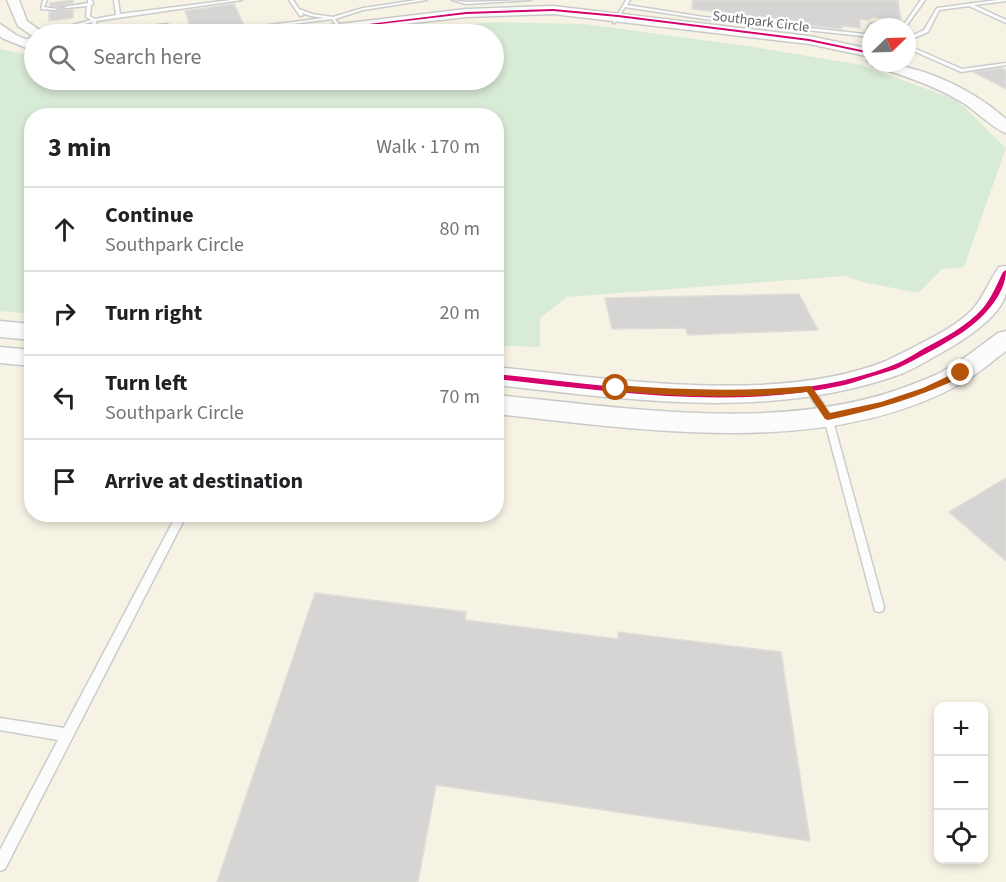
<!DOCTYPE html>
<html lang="en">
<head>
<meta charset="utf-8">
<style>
  :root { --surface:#fff; --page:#f2f2f2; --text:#202124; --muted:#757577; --line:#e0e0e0 }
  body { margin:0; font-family:"Source Sans 3",sans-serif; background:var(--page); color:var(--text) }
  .controls { position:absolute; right:18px; bottom:18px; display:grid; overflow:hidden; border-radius:12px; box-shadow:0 3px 9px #0003 }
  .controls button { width:54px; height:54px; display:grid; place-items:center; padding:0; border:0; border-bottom:2px solid var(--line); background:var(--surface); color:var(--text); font:30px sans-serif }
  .compass { position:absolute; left:862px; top:18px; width:54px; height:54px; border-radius:50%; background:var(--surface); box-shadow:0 3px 9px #0003; rotate:67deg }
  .stop { position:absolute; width:18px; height:18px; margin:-14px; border:4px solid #b45309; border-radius:50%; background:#fff }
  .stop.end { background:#b45309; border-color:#fff; box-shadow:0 2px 6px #0008 }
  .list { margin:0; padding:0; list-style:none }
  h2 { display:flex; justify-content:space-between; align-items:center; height:78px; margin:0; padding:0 24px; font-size:26px }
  h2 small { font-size:20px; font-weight:400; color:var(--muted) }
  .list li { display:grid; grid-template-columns:39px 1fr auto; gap:18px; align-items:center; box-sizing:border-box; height:84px; padding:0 24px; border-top:2px solid var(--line) }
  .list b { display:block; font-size:22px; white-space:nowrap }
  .list p { margin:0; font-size:20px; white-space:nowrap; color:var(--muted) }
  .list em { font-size:20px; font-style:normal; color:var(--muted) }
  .icon { flex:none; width:33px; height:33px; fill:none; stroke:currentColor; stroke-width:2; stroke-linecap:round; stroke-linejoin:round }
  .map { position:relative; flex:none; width:1006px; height:882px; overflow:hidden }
  .search { position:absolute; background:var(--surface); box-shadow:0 3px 9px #0003; left:24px; top:24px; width:480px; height:66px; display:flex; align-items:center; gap:15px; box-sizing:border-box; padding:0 21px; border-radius:33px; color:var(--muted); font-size:22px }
  .panel { position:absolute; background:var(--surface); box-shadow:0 3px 9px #0003; left:24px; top:108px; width:480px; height:414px; border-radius:24px }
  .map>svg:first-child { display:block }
  .commercial { fill:#f7f3e4; fill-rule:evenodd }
  .green { fill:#d8ebd6 }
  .building { fill:#d6d5d3; stroke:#deddd9; stroke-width:1.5 }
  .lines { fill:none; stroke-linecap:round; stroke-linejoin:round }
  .lane-casing { stroke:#cbcccc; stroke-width:3 }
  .secondary-casing { stroke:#cacacb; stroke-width:3 }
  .lane { fill:#fdfcfc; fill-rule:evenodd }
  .secondary { fill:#fdfcfc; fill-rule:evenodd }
  .cycleway-casing { stroke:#fff; stroke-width:3 }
  .cycleway { fill:#d6006c; fill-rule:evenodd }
  .route { fill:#b45309 }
  .labels { text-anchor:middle; stroke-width:4.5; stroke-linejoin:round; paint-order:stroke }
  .far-street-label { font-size:14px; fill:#5f6368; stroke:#fff }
</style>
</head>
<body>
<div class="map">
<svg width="1006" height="882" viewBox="0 0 1006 882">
  <rect width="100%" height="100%" fill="#efeeea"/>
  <path class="commercial" d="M0 0H1006V882H0ZM871 27H907V63H871ZM34 34H494V80H34ZM32 116H496V514H32ZM938 706H984V860H938Z"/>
  <path class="green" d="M489 22 584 24 747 46 861 65 957 100 1006 148 964 267 942 269 919 293 862 282 845 276 567 297 540 318V347L506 346 497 353 496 116H32L31 314 0 311V49L34 56V80H494V34H394Z"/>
  <path class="building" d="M73 0V3L64 5 62 8 66 10H73V18L49 21V12L60 10 58 7 50 6V3Z
    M693 0H898L901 21 873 17 868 20 860 19V28L842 26V29L805 25V22L692 9Z
    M234 4 244 25 203 30 191 29 185 11Z
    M1002 68 1006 70V89L973 72Z
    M799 294 818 330 688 335 685 328 612 329 605 298Z
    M1006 478V561L949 512Z
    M315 593 466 612 465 620 618 639V632L781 652 810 841 436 785 418 882H217Z"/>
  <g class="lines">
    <defs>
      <path id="lane" d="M43 0H47L44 7 58 9 56 10 41 9Z
        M88 0H92L93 4 91 5 90 16 95 19 116 15 114 0H118L120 14 231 0H242L96 21 98 30 106 32 166 24 181 30 206 33 324 18 311 16 302 13 303 15 300 16 289 0H293L299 9 312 14 333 17 363 8 417 0H427L363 10 335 19 342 28V34H338V28L332 19 213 34 180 32 166 26 106 34 94 32 92 22 49 34H44V33L91 20 86 17 87 6 66 8 64 7 88 3Z
        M452 0 466 2 531 0 466 4Z
        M626 0H630L627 5 704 17 865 34 870 24 881 22 905 23 921 0H925L907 25 881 24 873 26 869 34 871 35V37L704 19 625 7 615 23H613Z
        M997 0H1006V1L974 5 1006 20V23L969 6 939 10 928 32 907 41V38L924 30 937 8Z
        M34 37V39L20 43 18 42Z
        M907 45 962 69 1006 63V65L961 72 907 48Z
        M871 58V61H867V59Z
        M809 386 812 387 832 417 884 607 883 611 879 612 875 611 874 607 824 418 805 389Z
        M177 514H187L5 869 0 871V850L58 740 0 730V718L64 728Z"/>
      <path id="secondary" d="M7 0H19L27 21 45 34H34V37L18 26Z
        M553 6 809 36 871 49V57L809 44 553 14 466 17 318 34H283L290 30 466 9Z
        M0 24 16 35 34 43V51L2 38 0 36Z
        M871 63C918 63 971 88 1006 119V133C995 130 973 108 960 101 933 85 903 75 873 66Z
        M1006 266C1006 274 1006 284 1006 293 1001 317 961 342 941 353 928 360 914 369 901 374 770 421 631 400 496 385V367C612 379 777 405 886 361 897 356 908 350 918 345 937 335 957 325 972 310 984 297 989 281 999 267Z
        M0 321 32 324V340L0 337Z
        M1006 331V351C992 361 977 375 962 383 828 459 643 430 496 414V395C630 408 789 435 916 383 926 379 937 375 945 370 964 360 981 345 998 333Z
        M0 347 32 350V366L0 363Z"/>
    </defs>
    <use href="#lane" class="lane-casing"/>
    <use href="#secondary" class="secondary-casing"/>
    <use href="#lane" class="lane"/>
    <use href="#secondary" class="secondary"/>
    <defs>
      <path id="cycleway" d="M553 9 618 15 809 39 871 52V54L809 41 618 17 553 11 466 14 295 34H288L466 12Z
        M1006 270C1006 296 980 321 960 334 946 343 931 351 916 359 910 362 903 366 896 369 888 372 879 374 870 377 860 380 850 384 840 386 727 410 609 391 496 379V374C622 387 770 412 891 366 902 362 913 355 923 349 944 338 967 326 983 308 992 297 997 284 1003 272Z"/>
    </defs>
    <use href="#cycleway" class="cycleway-casing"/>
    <use href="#cycleway" class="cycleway"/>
  </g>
  <path class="route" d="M961 370 965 373 964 376C920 397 876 410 828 420L825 419 807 392C742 399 680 397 616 391L612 388 616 385C682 390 743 392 809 386L812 387 830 413 881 402 923 388Z"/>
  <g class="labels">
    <g class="far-street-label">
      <text transform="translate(761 21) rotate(7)" y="5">Southpark Circle</text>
    </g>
  </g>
</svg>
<div class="controls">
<button>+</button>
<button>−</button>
<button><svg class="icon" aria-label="locate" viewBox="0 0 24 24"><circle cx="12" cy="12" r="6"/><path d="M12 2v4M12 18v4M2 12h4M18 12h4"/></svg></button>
</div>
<svg class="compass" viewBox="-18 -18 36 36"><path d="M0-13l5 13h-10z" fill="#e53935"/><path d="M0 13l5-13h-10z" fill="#757577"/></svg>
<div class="stop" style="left:616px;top:388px"></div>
<div class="stop end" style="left:961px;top:373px"></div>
<div class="search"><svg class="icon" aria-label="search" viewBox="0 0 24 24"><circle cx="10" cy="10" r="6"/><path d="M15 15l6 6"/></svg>Search here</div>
<section class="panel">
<h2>3 min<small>Walk · 170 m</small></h2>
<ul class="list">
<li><svg class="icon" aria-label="ahead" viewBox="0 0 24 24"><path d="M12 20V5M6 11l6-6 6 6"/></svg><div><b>Continue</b><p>Southpark Circle</p></div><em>80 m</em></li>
<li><svg class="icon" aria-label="right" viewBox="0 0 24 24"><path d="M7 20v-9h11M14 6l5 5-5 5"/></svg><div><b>Turn right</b></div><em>20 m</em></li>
<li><svg class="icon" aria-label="left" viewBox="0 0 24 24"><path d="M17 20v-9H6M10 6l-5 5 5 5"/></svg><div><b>Turn left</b><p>Southpark Circle</p></div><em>70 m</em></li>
<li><svg class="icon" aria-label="arrive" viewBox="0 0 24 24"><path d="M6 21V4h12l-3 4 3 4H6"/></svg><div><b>Arrive at destination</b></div></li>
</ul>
</section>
</div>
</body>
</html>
